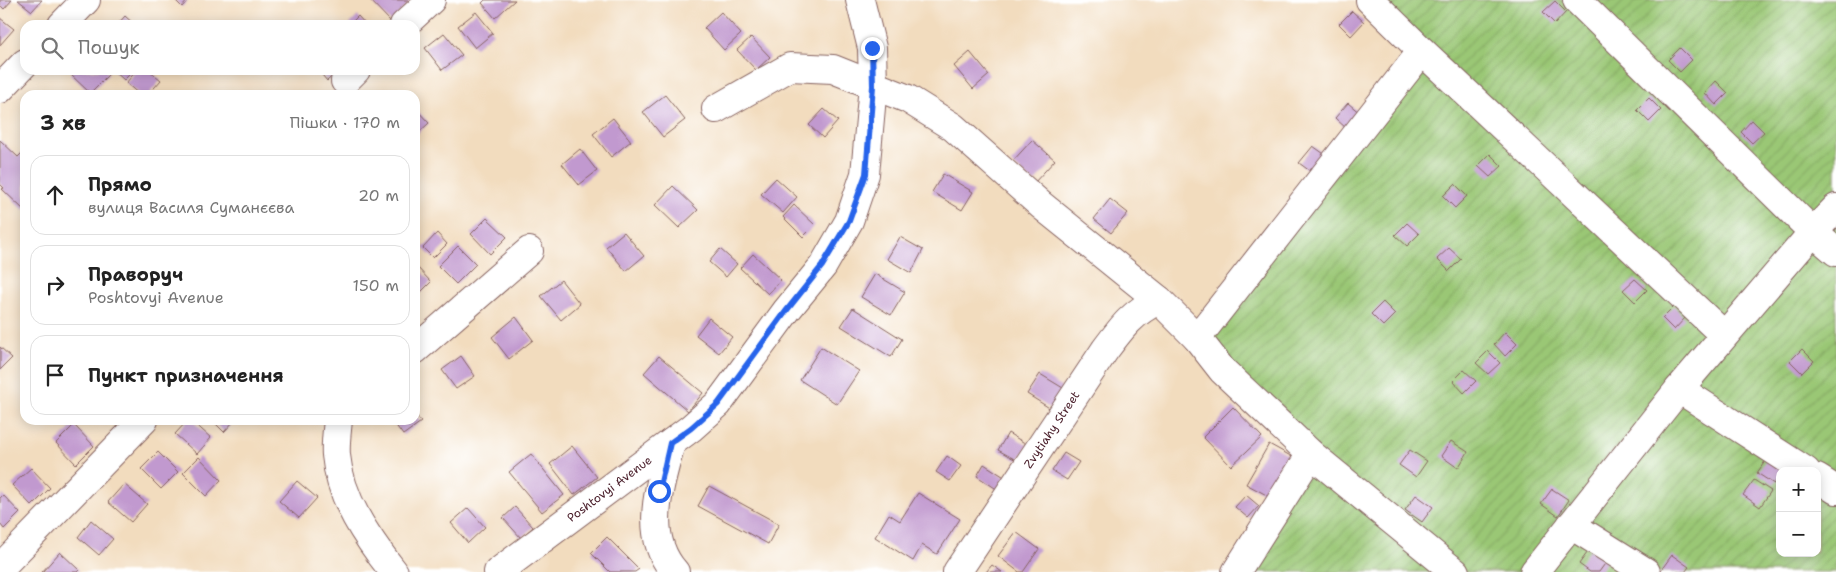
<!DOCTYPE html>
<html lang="uk">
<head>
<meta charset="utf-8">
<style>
  :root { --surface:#fff; --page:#f6f6f6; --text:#222; --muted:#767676; --line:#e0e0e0 }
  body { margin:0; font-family:"Shantell Sans",sans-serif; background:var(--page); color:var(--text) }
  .controls { position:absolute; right:15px; bottom:15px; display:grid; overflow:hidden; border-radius:10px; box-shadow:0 2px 12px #0003 }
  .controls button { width:45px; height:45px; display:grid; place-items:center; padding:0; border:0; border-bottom:1px solid var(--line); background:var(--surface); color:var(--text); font:25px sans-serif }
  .stop { position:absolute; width:15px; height:15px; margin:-11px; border:4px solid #2563eb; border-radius:50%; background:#fff }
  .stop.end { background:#2563eb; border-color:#fff; box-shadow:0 1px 5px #0008 }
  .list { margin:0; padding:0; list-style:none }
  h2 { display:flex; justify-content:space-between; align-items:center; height:65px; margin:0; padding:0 20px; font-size:21px }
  h2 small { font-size:16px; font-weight:400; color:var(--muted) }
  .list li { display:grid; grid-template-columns:32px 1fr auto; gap:15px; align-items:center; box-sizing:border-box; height:80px; margin:0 10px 10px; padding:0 10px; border:1px solid var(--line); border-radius:15px }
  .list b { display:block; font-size:19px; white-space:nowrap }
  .list p { margin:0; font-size:16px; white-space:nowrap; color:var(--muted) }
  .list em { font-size:16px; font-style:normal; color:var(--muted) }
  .icon { flex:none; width:28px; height:28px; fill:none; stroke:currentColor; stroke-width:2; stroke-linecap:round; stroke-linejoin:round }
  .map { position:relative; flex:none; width:1836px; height:572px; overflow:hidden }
  .search { position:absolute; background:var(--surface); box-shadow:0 2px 12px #0003; left:20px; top:20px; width:400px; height:55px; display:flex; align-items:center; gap:12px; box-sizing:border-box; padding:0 18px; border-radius:15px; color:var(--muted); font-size:19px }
  .panel { position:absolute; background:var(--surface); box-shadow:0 2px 12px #0003; left:20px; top:90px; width:400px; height:335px; border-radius:15px }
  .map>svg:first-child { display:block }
  .garden { fill:url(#garden-furrows); stroke:#727350; fill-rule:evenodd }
  .building { fill:#c199cf }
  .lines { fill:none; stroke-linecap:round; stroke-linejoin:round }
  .minor-casing { stroke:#85615e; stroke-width:30 }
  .minor { stroke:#fff; stroke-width:28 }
  .route { stroke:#2563eb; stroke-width:6 }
  .labels { text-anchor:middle; stroke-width:4.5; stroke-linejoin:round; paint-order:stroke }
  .street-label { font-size:12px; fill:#4a1f2b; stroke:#fff }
</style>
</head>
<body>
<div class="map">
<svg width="1836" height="572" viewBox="0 0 1836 572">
  <defs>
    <pattern id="garden-furrows" width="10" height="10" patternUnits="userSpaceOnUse" patternTransform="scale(1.25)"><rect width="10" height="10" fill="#9ac775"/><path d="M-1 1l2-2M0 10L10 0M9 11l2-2" fill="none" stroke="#86aa65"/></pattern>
  </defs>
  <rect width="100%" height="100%" fill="#fff"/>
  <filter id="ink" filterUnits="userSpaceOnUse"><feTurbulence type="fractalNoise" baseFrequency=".02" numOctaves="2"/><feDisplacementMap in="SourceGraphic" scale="10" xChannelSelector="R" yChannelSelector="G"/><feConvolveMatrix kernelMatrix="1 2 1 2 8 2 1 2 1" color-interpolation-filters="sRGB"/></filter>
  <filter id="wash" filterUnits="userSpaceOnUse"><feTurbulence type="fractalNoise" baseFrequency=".0096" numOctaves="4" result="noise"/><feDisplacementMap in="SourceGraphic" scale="20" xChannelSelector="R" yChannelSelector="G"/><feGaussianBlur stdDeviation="1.12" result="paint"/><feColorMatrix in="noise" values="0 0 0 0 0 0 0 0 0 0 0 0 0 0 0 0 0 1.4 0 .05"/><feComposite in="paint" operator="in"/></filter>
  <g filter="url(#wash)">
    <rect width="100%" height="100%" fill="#f2dcbe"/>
    <path class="garden" d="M1370 0H1836V572H1236L1311 454 1197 338 1421 51ZM1780 471H1817V553H1780Z"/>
    <g id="blocks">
      <path class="building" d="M0 0H12L4 9 0 5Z
        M18 0H42L32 11Z
        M175 0H188L182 7Z
        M370 0H408L410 2 391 22Z
        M485 0H515L495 18 482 3Z
        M1555 1 1566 12 1555 24 1543 12Z
        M1352 11 1364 22 1351 36 1339 24Z
        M476 12 493 33 475 48 458 26Z
        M721 12 741 34 724 50 704 28Z
        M125 16 135 25H117Z
        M358 16 366 25H349Z
        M0 18 14 29 0 45Z
        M444 33 462 55 442 70 425 48Z
        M751 37 770 57 756 70 737 50Z
        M1680 48 1692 60 1680 72 1668 60Z
        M970 52 989 75 973 89 954 66Z
        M73 70H105L109 74 90 93 70 74Z
        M113 70H134L124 80Z
        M137 70H149L161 80 148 95H140L126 83Z
        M318 70H339L327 81Z
        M1716 81 1728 93 1716 105 1705 93Z
        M665 95 685 120 663 137 643 112Z
        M1649 98 1661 110 1649 122 1637 110Z
        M1348 103 1361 114 1347 129 1335 118Z
        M415 108 429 123 415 136Z
        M824 109 838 121 823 138 809 125Z
        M613 118 631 141 611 157 593 134Z
        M1752 120 1764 132 1752 143 1741 132Z
        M0 140 18 157 25 150V211L2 189 4 188 0 184Z
        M1032 140 1055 160 1034 183 1011 163Z
        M1313 146 1327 156 1314 174 1299 163Z
        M580 149 597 171 579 185 562 164Z
        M1490 154 1502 166 1490 177 1478 166Z
        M943 174 973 192 962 210 932 192Z
        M776 178 797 197 783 213 761 194Z
        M1455 184 1467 196 1455 208 1443 196Z
        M673 186 698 210 679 228 655 205Z
        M1110 199 1128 213 1111 233 1094 219Z
        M794 205 815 225 803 237 783 217Z
        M487 218 507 237 490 254 471 234Z
        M1407 223 1419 234 1407 246 1395 235Z
        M624 232 644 256 626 271 606 247Z
        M437 233 447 244 433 258 423 248Z
        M900 237 923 250 911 273 887 259Z
        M458 246 476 264 456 284 438 266Z
        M1449 248 1461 259 1449 271 1437 259Z
        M720 249 737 264 726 277 709 262Z
        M753 254 781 280 768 294 740 268Z
        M415 265 431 282 420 293 415 288Z
        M875 274 905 292 891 315 861 297Z
        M1635 279 1647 290 1635 302 1623 290Z
        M561 280 580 304 561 320 541 296Z
        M1383 302 1395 314 1383 326 1371 314Z
        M1674 306 1685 318 1674 330 1662 318Z
        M853 308 902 339 891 357 841 326Z
        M516 317 533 340 509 359 492 337Z
        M709 318 732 337 719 353 696 335Z
        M1505 332 1517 344 1505 356 1494 344Z
        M0 347 12 358 0 370Z
        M821 347 859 371 837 404 800 380Z
        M1802 349 1814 361 1802 373 1790 361Z
        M1488 351 1500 363 1488 374 1476 363Z
        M461 356 475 376 456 389 442 370Z
        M659 356 703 393 688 411 644 373Z
        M1464 370 1476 381 1464 393 1453 381Z
        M1040 374 1063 388 1051 409 1027 394Z
        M1233 407 1262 437 1231 466 1203 437Z
        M415 414 421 422 403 435 392 420H415Z
        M188 420H191L211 438 197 454 175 434Z
        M212 420H235L224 432Z
        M74 425 94 446 76 464 56 443Z
        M1008 433 1028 445 1018 461 998 450Z
        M1451 441 1468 452 1458 468 1441 456Z
        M1269 444 1296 459 1274 499 1246 484Z
        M572 446 597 477 574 495 550 464Z
        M1410 450 1427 461 1416 477 1399 465Z
        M158 452 178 472 161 489 141 469Z
        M1064 453 1079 462 1067 480 1052 471Z
        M531 454 564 495 542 512 509 472Z
        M947 456 961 466 950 481 936 472Z
        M199 457 221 480 206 496 183 473Z
        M1768 457 1783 471H1780V476L1774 484 1757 473Z
        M984 464 1009 480 1001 492 977 476Z
        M31 468 50 488 32 506 12 485Z
        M1754 480 1771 491 1760 507 1743 495Z
        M297 481 317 498 299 518 279 501Z
        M124 484 147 504 131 522 108 502Z
        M709 486 779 524 768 544 698 506Z
        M1552 489 1569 500 1558 516 1541 504Z
        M918 493 960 519 937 554 922 545 913 561 875 537 889 514 900 521Z
        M3 495 20 513 4 529 0 524V498Z
        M1246 495 1259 506 1248 518 1235 507Z
        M1416 495 1433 507 1422 522 1405 510Z
        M515 507 533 527 521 538 503 518Z
        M468 508 485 527 468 543 451 523Z
        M91 520 113 539 99 555 78 537Z
        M1016 532 1039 549 1023 572H1019L998 556Z
        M607 537 639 569 635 572H610L591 553Z
        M1590 549 1607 561 1599 572H1590L1579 564Z
        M60 552 79 570 77 572H42Z
        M1672 555 1689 567 1685 572H1663L1661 570Z
        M992 565 1002 572H986Z"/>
    </g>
  </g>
  <g filter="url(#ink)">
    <use href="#blocks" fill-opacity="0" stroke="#85615e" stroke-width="1"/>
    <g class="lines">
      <defs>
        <g id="minor">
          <path d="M1370 0 1422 51 1724 335"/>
          <path d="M1577 0 1813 232 1836 252"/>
          <path d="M62 25 86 0"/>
          <path d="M404 25 431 0"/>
          <path d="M345 81 356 70"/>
          <path d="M0 89 25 63"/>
          <path d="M716 109 790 67 833 69 908 99 953 127 1041 205 1159 300 1197 338 1222 370 1311 454 1455 572"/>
          <path d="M1197 338 1422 51"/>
          <path d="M415 350 529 251"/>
          <path d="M1679 389 1806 471"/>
          <path d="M338 420C337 431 335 444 336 455 340 499 367 538 394 572"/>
          <path d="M671 443C660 486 642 535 675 572"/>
          <path d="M1817 478 1836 490"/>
          <path d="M1571 525 1646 572"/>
          <path d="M0 568 144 420"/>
          <path id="s1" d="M498 572 691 428 718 404 787 310 823 266 849 221 865 174 873 85 872 48 860 0"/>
          <path id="s2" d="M957 572 1105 350C1122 327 1133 312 1159 300"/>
          <path d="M1236 572 1311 454"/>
          <path d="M1534 572 1679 389 1813 232 1836 208"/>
        </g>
      </defs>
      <use href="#minor" class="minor-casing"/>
      <use href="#minor" class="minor"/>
    </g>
  </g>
  <g class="lines" filter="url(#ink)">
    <path class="route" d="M659 491 670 443 691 428 718 404 787 310 822 266 849 221 866 174 873 86 872 48"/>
  </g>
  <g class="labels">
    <g class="street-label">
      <text dy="4" stroke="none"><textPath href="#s2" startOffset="171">Zvytiahy Street</textPath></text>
      <text dy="4" stroke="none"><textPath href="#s1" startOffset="139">Poshtovyi Avenue</textPath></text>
    </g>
  </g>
</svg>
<div class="controls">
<button>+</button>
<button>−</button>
</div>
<div class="stop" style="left:659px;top:491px"></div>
<div class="stop end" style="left:872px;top:48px"></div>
<div class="search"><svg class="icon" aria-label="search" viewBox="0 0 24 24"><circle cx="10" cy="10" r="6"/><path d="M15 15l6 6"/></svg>Пошук</div>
<section class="panel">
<h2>3 хв<small>Пішки · 170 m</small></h2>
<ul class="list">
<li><svg class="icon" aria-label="ahead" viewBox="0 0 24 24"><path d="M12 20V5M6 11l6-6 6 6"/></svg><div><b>Прямо</b><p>вулиця Василя Суманєєва</p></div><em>20 m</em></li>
<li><svg class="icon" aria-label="right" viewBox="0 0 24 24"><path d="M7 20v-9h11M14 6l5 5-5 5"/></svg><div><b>Праворуч</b><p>Poshtovyi Avenue</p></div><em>150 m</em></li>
<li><svg class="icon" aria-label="arrive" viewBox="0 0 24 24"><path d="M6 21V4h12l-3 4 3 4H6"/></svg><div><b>Пункт призначення</b></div></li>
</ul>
</section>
</div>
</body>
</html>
